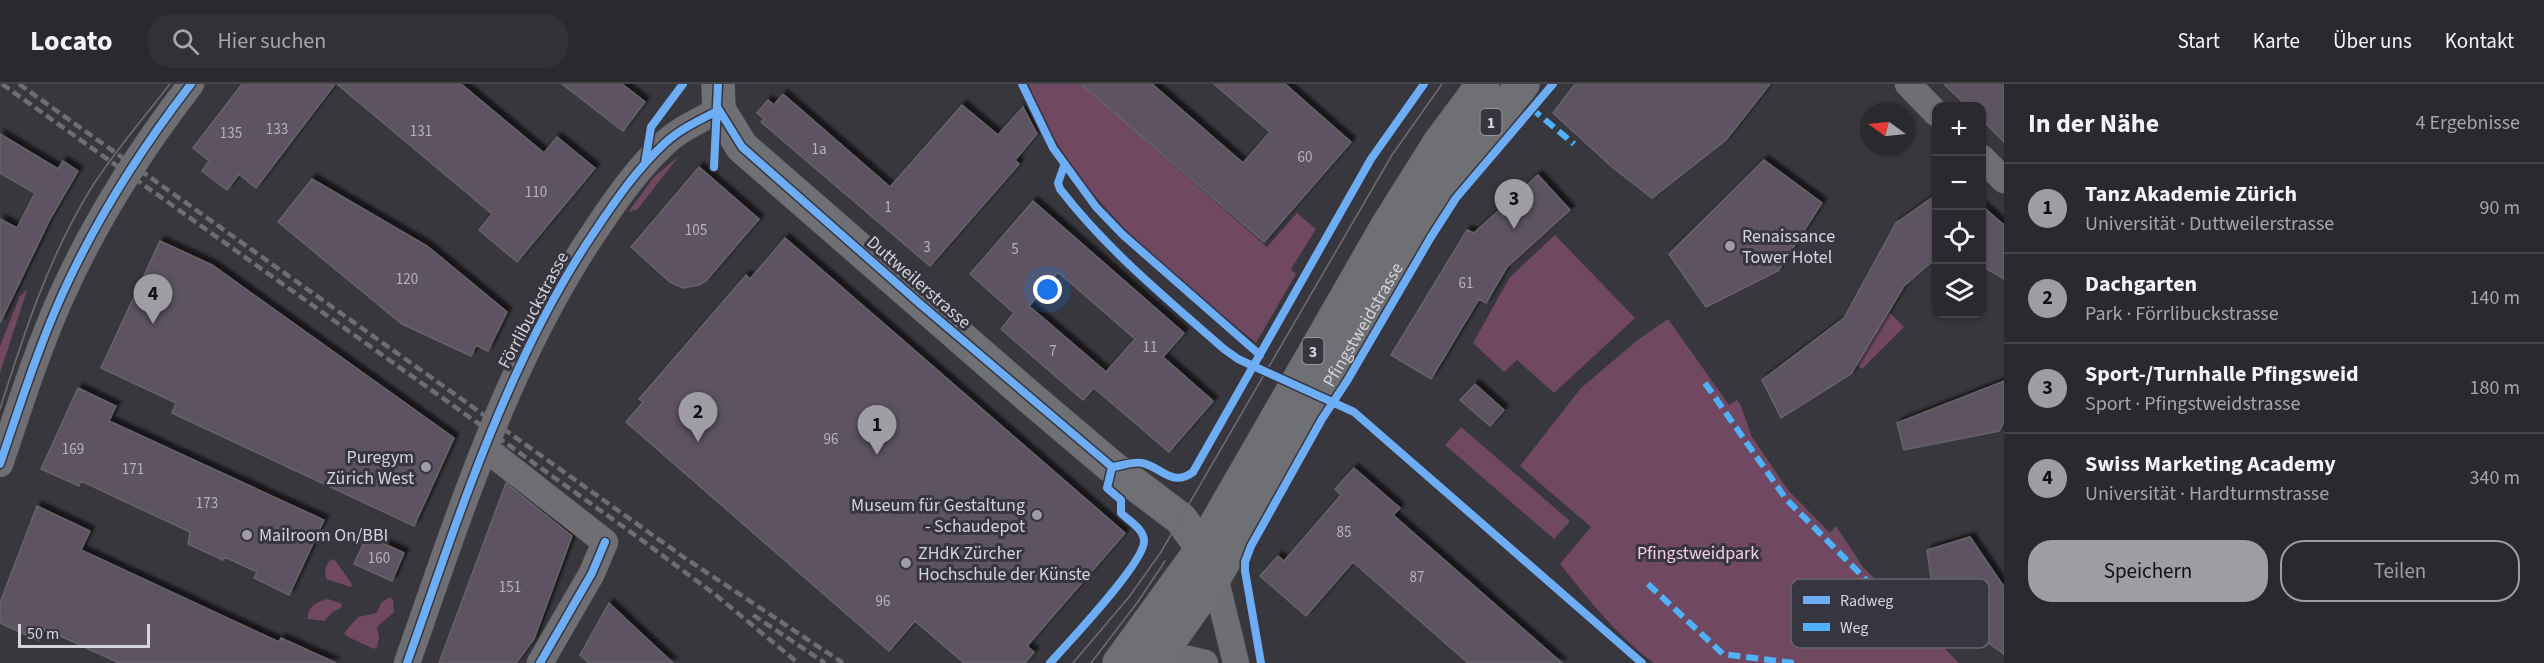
<!DOCTYPE html>
<html lang="de">
<head>
<meta charset="utf-8">
<style>
  :root { --surface:#2a292e; --page:#323136; --text:#f1f3f6; --muted:#a5a6aa; --line:#46454a; --accent:#9e9da3 }
  body { margin:0; font-family:"Source Sans 3",sans-serif; background:var(--page); color:var(--text) }
  .controls { position:absolute; right:18px; top:18px; display:grid; overflow:hidden; border-radius:12px; box-shadow:0 2px 4px #0004 }
  .controls button { width:54px; height:54px; display:grid; place-items:center; padding:0; border:0; border-bottom:2px solid var(--line); background:var(--surface); color:var(--text); font:30px sans-serif }
  .compass { position:absolute; left:1860px; top:18px; width:54px; height:54px; border-radius:50%; background:var(--surface); box-shadow:0 2px 4px #0004; rotate:285deg }
  .scale { position:absolute; left:18px; bottom:15px; width:132px; box-sizing:border-box; padding-left:6px; border:3px solid #d5d4da; border-top:0; font-size:16px; line-height:21px; white-space:nowrap; color:#d5d4da; -webkit-text-stroke:4px #37353f; paint-order:stroke }
  .you { position:absolute; left:1048px; top:206px; width:21px; height:21px; margin:-15px; border:4px solid #fff; border-radius:50%; background:#1a73e8; box-shadow:0 0 0 9px #1a73e833 }
  .badge { display:grid; place-items:center; width:39px; height:39px; border-radius:50%; background:var(--accent); color:#111; font-size:20px; font-weight:700 }
  .pin { position:absolute; translate:-50% -50px; filter:drop-shadow(0 2px 3px #0008) }
  .pin::after { content:''; position:absolute; top:32px; width:21px; height:18px; background:inherit; clip-path:polygon(0 0,100% 0,50% 100%) }
  .list { margin:0; padding:0; list-style:none }
  h2 { display:flex; justify-content:space-between; align-items:center; height:78px; margin:0; padding:0 24px; font-size:26px }
  h2 small { font-size:20px; font-weight:400; color:var(--muted) }
  .list li { display:grid; grid-template-columns:39px 1fr auto; gap:18px; align-items:center; box-sizing:border-box; height:90px; padding:0 24px; border-top:2px solid var(--line) }
  .list b { display:block; font-size:22px; white-space:nowrap }
  .list p { margin:0; font-size:20px; white-space:nowrap; color:var(--muted) }
  .list em { font-size:20px; font-style:normal; color:var(--muted) }
  .actions { display:flex; gap:12px; padding:18px 24px }
  .actions a { flex:1; padding:14px 0; border:2px solid var(--accent); border-radius:24px; text-align:center; font-size:21px; color:var(--accent) }
  .actions .main { background:var(--accent); color:#111 }
  .icon { flex:none; width:33px; height:33px; fill:none; stroke:currentColor; stroke-width:2; stroke-linecap:round; stroke-linejoin:round }
  .map { position:relative; flex:none; width:2004px; height:579px; overflow:hidden }
  header { display:flex; align-items:center; gap:36px; box-sizing:border-box; height:84px; padding:0 30px; background:var(--surface); border-bottom:2px solid var(--line) }
  header strong { font-size:28px }
  nav { display:flex; gap:33px; margin-inline-start:auto; font-size:21px }
  .search { width:420px; height:54px; background:var(--page); display:flex; align-items:center; gap:15px; box-sizing:border-box; padding:0 21px; border-radius:24px; color:var(--muted); font-size:22px }
  main { display:flex }
  aside { flex:1; background:var(--surface) }
  .map>svg:first-child { display:block }
  .green { fill:#714862 }
  .building { fill:#5d5362; stroke:#666468; stroke-width:1.5; fill-rule:evenodd; filter:url(#shadow) }
  .lines { fill:none; stroke-linecap:round; stroke-linejoin:round }
  .minor-casing { stroke:#555458; stroke-width:27 }
  .major-casing { stroke:#555458; stroke-width:34 }
  .minor { stroke:#6f6f73; stroke-width:26 }
  .major { stroke:#6f7074; stroke-width:33 }
  .tram { stroke:#6e6e71; stroke-width:1.5 }
  .rail { stroke:#6e6e71; stroke-width:4.5; stroke-dasharray:9 4.5; stroke-linecap:butt }
  .quiet { stroke:#4fb1f8; stroke-width:6; stroke-dasharray:12 6; stroke-linecap:butt }
  .cycleway-casing { stroke:#37353f; stroke-width:11 }
  .cycleway { stroke:#6dadf4; stroke-width:8 }
  .poi-dot { fill:#9e9da3; stroke:#37353f; stroke-width:2 }
  .labels { text-anchor:middle; stroke-width:6; stroke-linejoin:round; paint-order:stroke }
  .number-label { font-size:15px; fill:#b7b4bc }
  .shield { fill:#37353f; stroke:#a6a4ac; stroke-width:1.5 }
  .shield-label { font-size:16px; font-weight:bold; fill:#d5d4da }
  .poi-label { font-size:18px; fill:#d5d4da; stroke:#37353f; text-anchor:start }
  .street-label { font-size:18px; fill:#d5d4da; stroke:#37353f }
  .park-label { font-size:18px; fill:#f6cce4; stroke:#37353f }
  .key { fill:#37353f; stroke:#66656e; stroke-width:1.5 }
  .key-label { font-size:16px; fill:#d5d4da }
</style>
</head>
<body>
<header>
<strong>Locato</strong>
<div class="search"><svg class="icon" aria-label="search" viewBox="0 0 24 24"><circle cx="10" cy="10" r="6"/><path d="M15 15l6 6"/></svg>Hier suchen</div>
<nav><a>Start</a><a>Karte</a><a>Über uns</a><a>Kontakt</a></nav>
</header>
<main>
<div class="map">
<svg width="2004" height="579" viewBox="0 0 2004 579">
  <defs>
    <filter id="shadow"><feDropShadow dx="4.5" dy="-4.5" stdDeviation="1.5" flood-color="#0009"/></filter>
  </defs>
  <rect width="100%" height="100%" fill="#38373d"/>
  <path class="green" d="M1028 0H1081L1267 163 1297 129 1316 145 1291 185 1296 190 1256 259C1163 181 1074 117 1028 0Z
    M679 72 636 127 634 125 631 128 629 127 654 93Z
    M1555 151 1635 234 1554 309 1517 276 1504 288 1473 259 1510 193Z
    M27 206 0 289V262L20 212Z
    M1889 228 1904 243 1862 285 1857 281Z
    M1668 235 1729 321 1737 316 1740 320 1752 353 1788 406 1830 449 1836 442 1863 483 1959 579H1654C1617 552 1588 515 1560 480L1591 443 1520 382 1581 304 1639 255Z
    M1461 343 1570 437 1554 455 1445 361Z
    M334 475 352 500 351 503 326 495 325 485 329 477Z
    M390 513 393 516 394 528 377 543 379 554 377 563 374 565 348 553 344 549 358 533 377 529 381 519Z
    M328 515 342 520 341 524 332 528 325 537 308 535C306 523 318 517 328 515Z"/>
  <path class="building" d="M242 0H335L256 104 239 90 227 106 202 87 209 77 193 64Z
    M337 0H461L544 69 557 53 595 84 517 178 479 146 492 130Z
    M562 0H622L645 18 623 47Z
    M1081 0H1152L1243 79 1270 48 1214 0H1285L1351 58 1264 158Z
    M1575 0H1770L1726 56 1652 114 1612 83 1553 29Z
    M1944 0H2004V58L1982 36V22H1967Z
    M783 10 890 103 962 21 998 51 1023 23 1037 50 1015 76 1019 80 930 182 761 38 764 35 757 29 768 16 774 21Z
    M0 50 58 85 63 77 78 87 50 135 0 239V135L17 144 35 109 0 89Z
    M1764 76 1822 119 1778 187 1706 223 1669 170Z
    M699 83 759 135 706 197 699 201 683 204 670 198 631 163Z
    M1538 91 1570 126 1507 183 1486 219 1479 215 1431 295 1391 271 1467 146 1474 149Z
    M312 95 427 162 507 228 488 267 476 261 471 272 402 240 278 138Z
    M1936 111V174L1904 202 1851 290 1781 334 1762 296 1844 234 1896 139Z
    M1033 117 1184 249 1163 273 1213 317 1169 368 1094 304 1083 316 1001 245 1014 229 970 190ZM1058 188 1135 255 1106 288 1029 222Z
    M1982 122 2004 141V195L1982 182Z
    M785 154 1125 449 1027 562 1034 568 1025 579H964L915 537 889 567 626 338 643 318 639 315 652 300 746 191 750 195Z
    M160 157 212 181 454 354 414 442 172 329 176 319 101 284Z
    M2004 297V338L1999 347 1904 366 1897 339Z
    M1475 300 1504 326 1490 342 1460 316Z
    M78 304 116 322 109 337 324 436 289 511 254 494 257 488 225 473 223 476 188 460 190 448 81 397 79 402 41 385Z
    M1354 384 1400 424 1393 431 1562 579H1468L1353 478 1306 532 1260 492 1278 472 1284 477 1341 411 1335 405Z
    M506 399 572 452 534 555 516 579H439Z
    M37 422 90 447 81 466 279 558 281 554 336 579H119L45 545 39 557 0 539V519Z
    M367 452 404 469 392 497 354 480Z
    M1970 453 2004 503V570L1935 521 1927 466Z
    M609 519 629 538 673 579H589L580 571Z"/>
  <g class="lines">
    <defs>
      <path id="minor" d="M1908 0 1936 29
        M1982 74 2004 96
        M486 365 605 458 592 489 540 579
        M0 380C19 324 37 267 61 213 95 137 140 66 191 0
        M1215 493 1236 579
        M407 579C459 432 508 274 597 144 617 114 638 84 665 59 680 45 700 36 719 26
        M1178 579 1188 575 1205 579"/>
      <g id="major">
        <path d="M718 0 719 26 742 63 1027 311 1112 383 1181 435 1196 456 1215 493"/>
        <path d="M1119 579 1201 466 1387 142 1439 59 1483 0"/>
        <path id="s1" d="M1154 579 1215 493 1433 121 1461 78 1523 0"/>
      </g>
    </defs>
    <use href="#minor" class="minor-casing"/>
    <use href="#major" class="major-casing"/>
    <use href="#minor" class="minor"/>
    <use href="#major" class="major"/>
    <path class="tram" d="M0 325C24 249 48 175 90 106 113 69 143 35 170 0
      M1073 579 1129 513 1161 468 1392 71 1442 0
      M1091 579 1137 519 1165 477"/>
    <path class="rail" d="M2 0 639 454 717 512 798 579
      M19 0 682 472 843 579
      M753 531 825 579"/>
    <path class="quiet" d="M1531 24 1574 60
      M1705 299 1786 415 1893 523
      M1648 500 1723 570 1794 579"/>
    <defs>
      <path id="cycleway" d="M1022 0 1053 64 1096 123 1123 151 1260 271
        M719 26 742 63 919 219 1112 383
        M645 79 651 43 683 0
        M1064 82 1058 99 1060 105C1107 166 1166 214 1224 265L1238 275 1354 328 1642 579
        M714 83 718 0
        M0 380C19 324 37 267 61 213 95 137 140 66 191 0
        M1112 383C1121 382 1134 377 1142 379 1160 382 1172 404 1193 388L1371 75 1424 0
        M407 579C459 432 508 274 597 144 617 114 638 84 665 59 680 45 700 36 719 26
        M540 579 592 489 605 458
        M1050 579C1068 559 1145 478 1144 457 1144 445 1128 436 1121 429V416L1107 404 1112 383
        M1261 579 1245 487V478L1251 462 1322 335 1347 297 1431 153 1456 114 1553 0"/>
    </defs>
    <use href="#cycleway" class="cycleway-casing"/>
    <use href="#cycleway" class="cycleway"/>
  </g>
  <g class="poi-dot">
    <circle cx="1730" cy="162" r="6"/>
    <circle cx="426" cy="383" r="6"/>
    <circle cx="1037" cy="431" r="6"/>
    <circle cx="247" cy="451" r="6"/>
    <circle cx="906" cy="479" r="6"/>
  </g>
  <g class="labels">
    <g class="number-label">
      <text x="277" y="50">133</text>
      <text x="421" y="52">131</text>
      <text x="231" y="54">135</text>
      <text x="819" y="70">1a</text>
      <text x="1305" y="78">60</text>
      <text x="536" y="113">110</text>
      <text x="888" y="128">1</text>
      <text x="696" y="151">105</text>
      <text x="927" y="168">3</text>
      <text x="1015" y="170">5</text>
      <text x="407" y="200">120</text>
      <text x="1466" y="204">61</text>
      <text x="1150" y="268">11</text>
      <text x="1053" y="272">7</text>
      <text x="831" y="360">96</text>
      <text x="73" y="370">169</text>
      <text x="133" y="390">171</text>
      <text x="207" y="424">173</text>
      <text x="1344" y="453">85</text>
      <text x="379" y="479">160</text>
      <text x="1417" y="498">87</text>
      <text x="510" y="508">151</text>
      <text x="883" y="522">96</text>
    </g>
    <g class="shield">
      <rect x="1480.5" y="25" width="21" height="26" rx="4.5"/>
      <rect x="1302.5" y="254" width="21" height="26" rx="4.5"/>
    </g>
    <g class="shield-label">
      <text x="1491" y="44">1</text>
      <text x="1313" y="273">3</text>
    </g>
    <g class="poi-label">
      <text x="1742" y="158">Renaissance<tspan x="1742" dy="21">Tower Hotel</tspan></text>
      <text x="414" y="379" text-anchor="end">Puregym<tspan x="414" dy="21">Zürich West</tspan></text>
      <text x="1025" y="427" text-anchor="end">Museum für Gestaltung<tspan x="1025" dy="21">- Schaudepot</tspan></text>
      <text x="259" y="457">Mailroom On/BBI</text>
      <text x="918" y="475">ZHdK Zürcher<tspan x="918" dy="21">Hochschule der Künste</tspan></text>
    </g>
    <g class="street-label">
      <text transform="translate(919 198) rotate(41)" y="6">Duttweilerstrasse</text>
      <text transform="translate(533 226) rotate(-62)" y="6">Förrlibuckstrasse</text>
      <text dy="6" stroke="none"><textPath href="#s1" startOffset="398">Pfingstweidstrasse</textPath></text>
    </g>
    <g class="park-label">
      <text x="1698" y="475">Pfingstweidpark</text>
    </g>
  </g>
  <rect x="1791" y="495" width="198" height="69" rx="9" class="key"/>
  <rect x="1803" y="512" width="27" height="8" fill="#6dadf4"/>
  <rect x="1803" y="539" width="27" height="8" fill="#4fb1f8"/>
  <g class="key-label">
    <text x="1840" y="522">Radweg</text>
    <text x="1840" y="549">Weg</text>
  </g>
</svg>
<div class="controls">
<button>+</button>
<button>−</button>
<button><svg class="icon" aria-label="locate" viewBox="0 0 24 24"><circle cx="12" cy="12" r="6"/><path d="M12 2v4M12 18v4M2 12h4M18 12h4"/></svg></button>
<button><svg class="icon" aria-label="layers" viewBox="0 0 24 24"><path d="M12 4l9 5-9 5-9-5zM3 14l9 5 9-5"/></svg></button>
</div>
<svg class="compass" viewBox="-18 -18 36 36"><path d="M0-13l5 13h-10z" fill="#e53935"/><path d="M0 13l5-13h-10z" fill="#a5a6aa"/></svg>
<div class="scale">50 m</div>
<div class="you"></div>
<div class="pin badge" style="left:877px;top:371px">1</div>
<div class="pin badge" style="left:698px;top:358px">2</div>
<div class="pin badge" style="left:1514px;top:145px">3</div>
<div class="pin badge" style="left:153px;top:240px">4</div>
</div>
<aside>
<h2>In der Nähe<small>4 Ergebnisse</small></h2>
<ul class="list">
<li><span class="badge">1</span><div><b>Tanz Akademie Zürich</b><p>Universität · Duttweilerstrasse</p></div><em>90 m</em></li>
<li><span class="badge">2</span><div><b>Dachgarten</b><p>Park · Förrlibuckstrasse</p></div><em>140 m</em></li>
<li><span class="badge">3</span><div><b>Sport-/Turnhalle Pfingsweid</b><p>Sport · Pfingstweidstrasse</p></div><em>180 m</em></li>
<li><span class="badge">4</span><div><b>Swiss Marketing Academy</b><p>Universität · Hardturmstrasse</p></div><em>340 m</em></li>
</ul>
<div class="actions"><a class="main">Speichern</a><a>Teilen</a></div>
</aside>
</main>
</body>
</html>
